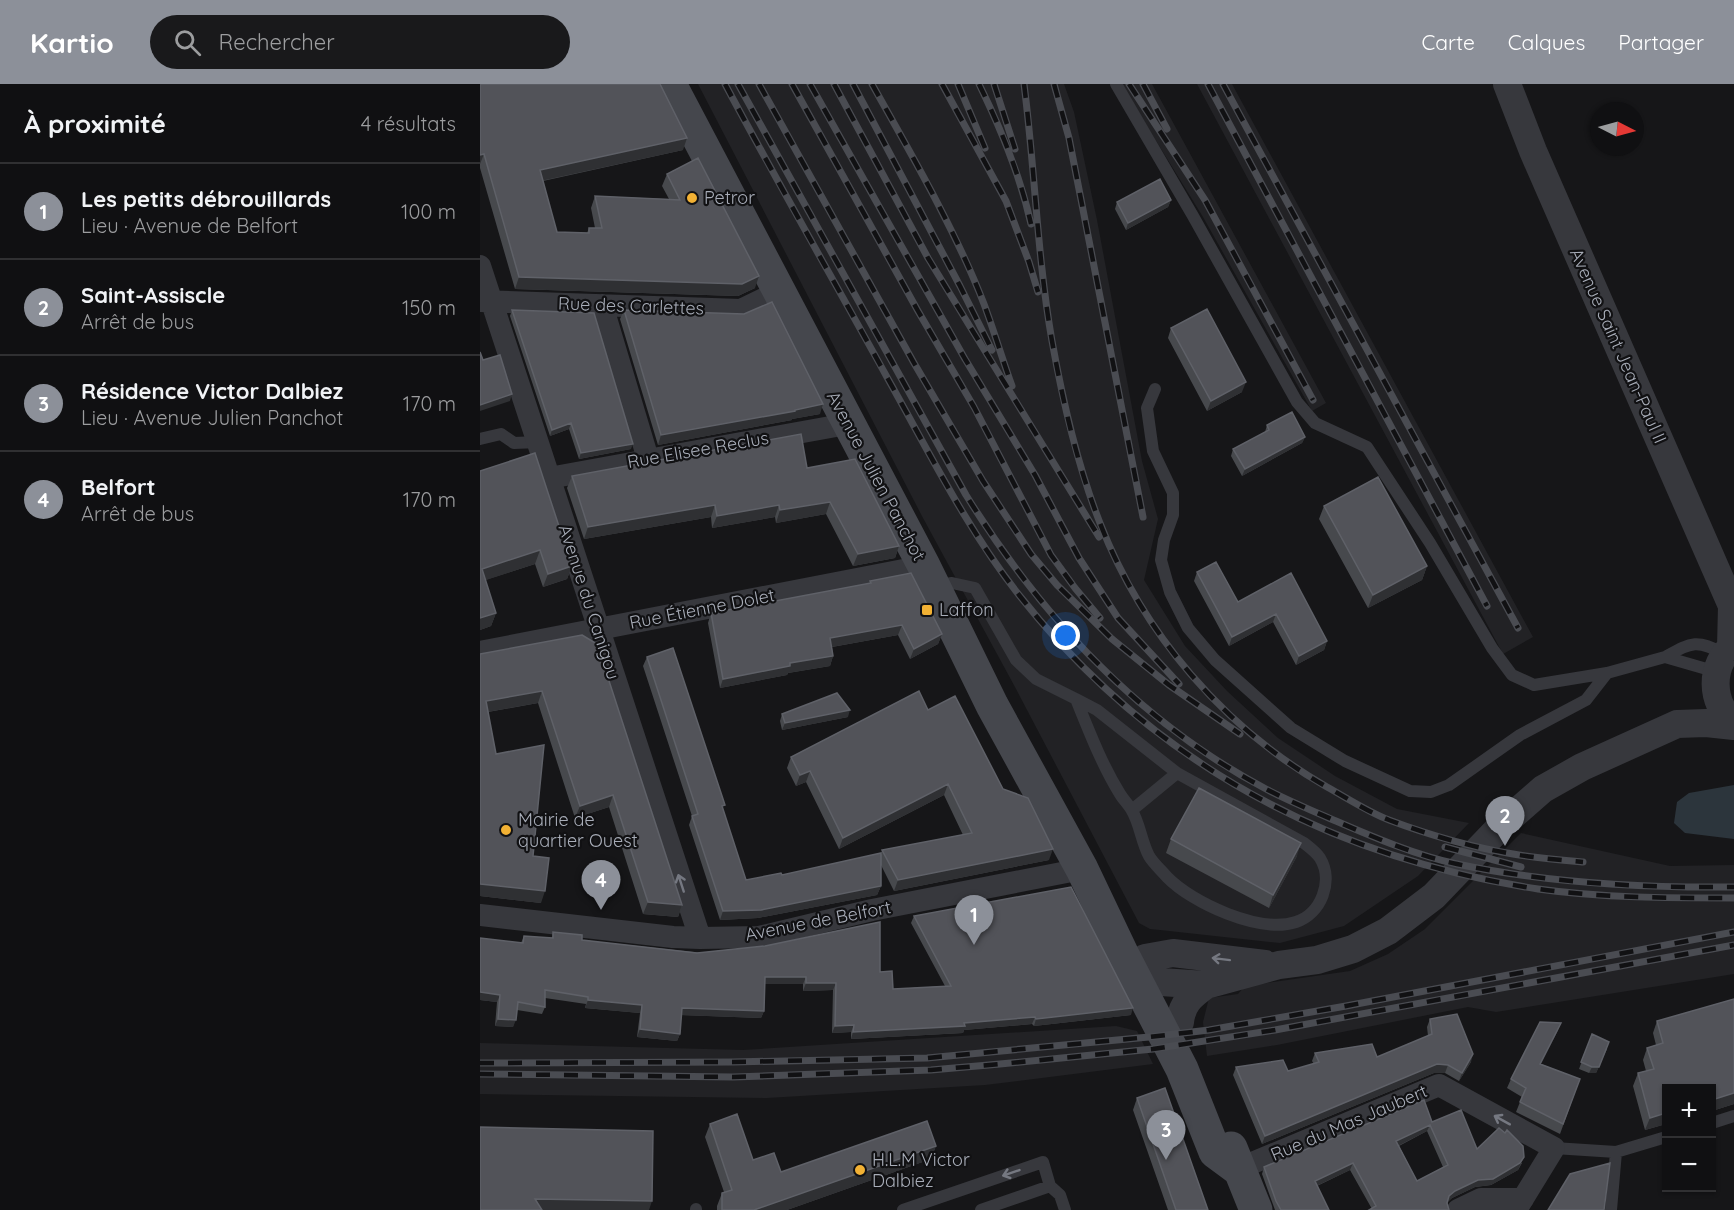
<!DOCTYPE html>
<html lang="fr">
<head>
<meta charset="utf-8">
<style>
  :root { --surface:#101012; --page:#19191b; --text:#f1f3f6; --muted:#9c9d9f; --line:#303032; --accent:#8c9099 }
  body { margin:0; font-family:Quicksand,sans-serif; background:var(--page); color:var(--text) }
  .controls { position:absolute; right:18px; bottom:18px; display:grid; overflow:hidden; border-radius:0px; box-shadow:0 2px 4px #0004 }
  .controls button { width:54px; height:54px; display:grid; place-items:center; padding:0; border:0; border-bottom:2px solid var(--line); background:var(--surface); color:var(--text); font:30px sans-serif }
  .compass { position:absolute; left:1110px; top:18px; width:54px; height:54px; border-radius:50%; background:var(--surface); box-shadow:0 2px 4px #0004; rotate:96deg }
  .you { position:absolute; left:586px; top:552px; width:21px; height:21px; margin:-15px; border:4px solid #fff; border-radius:50%; background:#1a73e8; box-shadow:0 0 0 9px #1a73e833 }
  .badge { display:grid; place-items:center; width:39px; height:39px; border-radius:50%; background:var(--accent); color:#fff; font-size:20px; font-weight:700 }
  .pin { position:absolute; translate:-50% -50px; filter:drop-shadow(0 2px 3px #0008) }
  .pin::after { content:''; position:absolute; top:32px; width:21px; height:18px; background:inherit; clip-path:polygon(0 0,100% 0,50% 100%) }
  .list { margin:0; padding:0; list-style:none }
  h2 { display:flex; justify-content:space-between; align-items:center; height:78px; margin:0; padding:0 24px; font-size:26px }
  h2 small { font-size:20px; font-weight:400; color:var(--muted) }
  .list li { display:grid; grid-template-columns:39px 1fr auto; gap:18px; align-items:center; box-sizing:border-box; height:96px; padding:0 24px; border-top:2px solid var(--line) }
  .list b { display:block; font-size:22px; white-space:nowrap }
  .list p { margin:0; font-size:20px; white-space:nowrap; color:var(--muted) }
  .list em { font-size:20px; font-style:normal; color:var(--muted) }
  .icon { flex:none; width:33px; height:33px; fill:none; stroke:currentColor; stroke-width:2; stroke-linecap:round; stroke-linejoin:round }
  .map { position:relative; flex:none; width:1254px; height:1126px; overflow:hidden }
  header { display:flex; align-items:center; gap:36px; box-sizing:border-box; height:84px; padding:0 30px; background:var(--accent); color:#fff }
  header strong { font-size:28px }
  nav { display:flex; gap:33px; margin-inline-start:auto; font-size:21px }
  .search { width:420px; height:54px; background:var(--page); display:flex; align-items:center; gap:15px; box-sizing:border-box; padding:0 21px; border-radius:33px; color:var(--muted); font-size:22px }
  main { display:flex }
  aside { flex:1; background:var(--surface) }
  .map>svg:first-child { display:block }
  .built { fill:#222225 }
  .water { fill:#2c353c }
  .lines { fill:none; stroke-linecap:round; stroke-linejoin:round }
  .service { stroke:#37383d; stroke-width:12 }
  .minor { stroke:#37383d; stroke-width:22 }
  .tertiary { stroke:#37383d; stroke-width:28 }
  .secondary { stroke:#45474d; stroke-width:33 }
  .rail-casing { stroke:#4a4c52; stroke-width:7 }
  .rail { stroke:#111113; stroke-width:4.5; stroke-dasharray:14; stroke-linecap:butt }
  .wall { fill:#47494d; fill-rule:evenodd }
  .shaded-wall { fill:#2f3033 }
  .building { fill:#525359; stroke:#5f6168; stroke-width:1.5; fill-rule:evenodd }
  .oneway { stroke:#757881 }
  .poi-dot { fill:#f2b134; stroke:#111113; stroke-width:2 }
  .labels { text-anchor:middle; stroke-width:4.5; stroke-linejoin:round; paint-order:stroke }
  .poi-label { font-size:18px; fill:#a8adb8; stroke:#111113; text-anchor:start }
  .street-label { font-size:18px; fill:#a8adb8; stroke:#111113 }
</style>
</head>
<body>
<header>
<strong>Kartio</strong>
<div class="search"><svg class="icon" aria-label="search" viewBox="0 0 24 24"><circle cx="10" cy="10" r="6"/><path d="M15 15l6 6"/></svg>Rechercher</div>
<nav><a>Carte</a><a>Calques</a><a>Partager</a></nav>
</header>
<main>
<aside>
<h2>À proximité<small>4 résultats</small></h2>
<ul class="list">
<li><span class="badge">1</span><div><b>Les petits débrouillards</b><p>Lieu · Avenue de Belfort</p></div><em>100 m</em></li>
<li><span class="badge">2</span><div><b>Saint-Assiscle</b><p>Arrêt de bus</p></div><em>150 m</em></li>
<li><span class="badge">3</span><div><b>Résidence Victor Dalbiez</b><p>Lieu · Avenue Julien Panchot</p></div><em>170 m</em></li>
<li><span class="badge">4</span><div><b>Belfort</b><p>Arrêt de bus</p></div><em>170 m</em></li>
</ul>
</aside>
<div class="map">
<svg width="1254" height="1126" viewBox="0 0 1254 1126">
  <rect width="100%" height="100%" fill="#161618"/>
  <path class="built" d="M218 0H584L594 28 617 136 662 377 678 435 664 496 705 562 747 607 798 654 855 692 917 725 989 739 938 792 864 842 800 859 680 846 670 845 659 839 535 603 443 434Z
    M641 0H672L846 319 832 327 723 133Z
    M717 0H752L1053 553 1023 570Z
    M1041 749 1190 782 1254 781V890L1016 928 988 923 797 961 727 972 723 938 729 914 758 910 765 902 870 887 908 870 945 845Z
    M636 942 657 947 673 980 505 1001 287 1014 0 1010V959L263 966Z"/>
  <path class="water" d="M1254 701V755L1205 749 1194 739 1197 718 1209 709Z"/>
  <g class="lines">
    <path class="service" d="M636 0 713 132 817 318 835 339 887 363 950 459 1012 564 1032 591 1054 601 1127 589 1185 573
      M675 305 667 324 673 367 693 409V431L684 456 681 476 690 508 708 544 735 576 811 644 865 677 930 707 951 708 969 701 1040 651 1106 616 1127 589
      M0 355 21 350 34 359 58 358
      M454 502 472 499 495 504 536 576 556 595 596 615C609 647 622 681 640 710 643 715 648 720 651 725 660 739 661 757 669 772 673 779 681 786 687 793 712 819 780 850 816 838 841 830 854 797 840 774 836 768 829 763 824 759L697 689 617 626 596 615
      M1237 588 1185 573C1212 558 1216 555 1245 570
      M652 726 697 689
      M1232 1039 1254 1032
      M1074 1064 1136 1068
      M216 1126V1125
      M423 1126 563 1078 570 1102 580 1111 585 1126
      M501 1126 570 1102
      M1131 1126 1136 1068 1186 1053"/>
    <path class="minor" d="M0 182 220 854
      M0 217 261 226 298 208
      M122 221 168 375
      M69 394 367 340
      M0 568 444 482
      M0 831 193 853 220 854 279 853 392 826 602 785
      M758 1085 959 1001 1074 1064 1036 1126
      M978 1126 1001 1115H1043"/>
    <path class="tertiary" d="M1027 0 1053 67 1252 522 1251 563
      M1254 561C1229 581 1230 619 1254 639
      M647 875 664 895 681 898 726 901 799 881 837 876 873 865 908 847 954 812 1023 740 1063 705 1102 683 1197 640 1226 639 1254 642
      M667 904 664 895 665 874 693 869 785 880
      M700 938C702 919 711 912 726 901"/>
    <path class="secondary" d="M190 0 444 482 512 621 602 785 642 869 702 985 735 1068 758 1085
      M751 1064 776 1126"/>
    <defs>
      <path id="rail" d="M245 0C298 99 354 197 408 295 449 368 487 445 539 511 672 679 848 773 1058 805 1123 814 1189 814 1254 814
        M258 0 486 411C561 532 659 638 786 705 809 717 833 727 856 737 893 753 938 772 977 780 1067 799 1162 804 1254 803
        M279 0 434 279 503 397 551 470 577 501 632 555 689 601 760 650
        M312 0 438 227 494 323 571 471 595 504 620 534
        M330 0 485 275 555 391 599 474 638 534 699 600
        M354 0 448 174 619 453
        M373 0 480 202 512 266
        M392 0C431 70 475 145 504 220 514 247 522 274 532 302
        M462 0 526 117 549 178 558 208
        M478 0 505 64
        M499 0C521 45 540 91 551 140
        M514 0 535 65
        M544 0C555 85 557 172 572 257 583 318 597 381 620 439 663 550 744 644 847 703 867 714 888 728 909 736 949 751 991 763 1033 770 1056 774 1080 776 1103 778
        M574 0 589 54 663 433
        M649 0 725 116 833 316
        M663 0 687 45
        M728 0 1007 522
        M743 0 1038 544
        M965 763 1041 783
        M0 979 253 978 447 974 669 953 729 946 866 922 1254 848
        M0 990 253 993 451 986 520 980 673 965 795 946 1254 861"/>
    </defs>
    <use href="#rail" class="rail-casing"/>
    <use href="#rail" class="rail"/>
  </g>
  <path class="wall" d="M0 0 203 66 63 97 77 148 107 149 109 144H115L111 124 115 112 189 115 182 102 187 90 275 204 258 212 35 205 0 84Z
    M691 116 688 123 646 146 635 125 637 118Z
    M32 226 151 365 99 375 89 345 70 352 30 232Z
    M144 226 340 330 312 335V336L178 361 140 235Z
    M691 244 762 308 727 327 688 254Z
    M787 341 825 353 822 359 762 392 751 372 753 365 785 348Z
    M327 384 419 462 415 474 373 482 346 430 296 439 295 433 232 444 231 433 104 455 87 404 92 392Z
    M0 387 92 482 87 495 63 503 55 480 5 496 16 529 11 542 0 546Z
    M844 422 947 482 942 496 888 524 839 435Z
    M717 488 758 518 811 489 847 557 844 566 816 581 793 538 749 562 714 497Z
    M390 497 462 550 458 560 430 575 418 551 352 563 353 572 350 582 308 589 307 591 240 604 228 539 231 529 390 499Z
    M102 551 202 821 198 833 163 830 129 723 95 734 58 619 8 628 16 670 53 772 61 819 0 812V570Z
    M167 573 243 726 266 796 302 791 401 771 402 766 483 751 464 711 359 765 326 698 316 702 307 684 311 673 448 626 523 705 569 776 414 807 401 781V802L397 811 278 834 240 836 209 741 212 732 163 582Z
    M302 630 368 633 302 646 300 637Z
    M691 755 817 772 789 824 686 769Z
    M434 832 651 931 554 942 552 940 484 946 483 949 371 955V948L352 949 353 906 323 907V900H285L284 927 281 934 201 931 200 950 197 957 157 953 160 929 105 924 106 920 65 914V923L62 930 37 926 33 943 15 942 17 918 0 916 41 859 44 852 72 854 73 848 102 856 400 888 413 905 465 902 431 839Z
    M1254 915V1020L1232 1027V1005H1186V1040L1165 1046 1153 1002 1158 989 1166 987 1163 976 1167 964 1176 961 1173 949 1177 937Z
    M950 935 991 978 979 997 965 989H954L782 1060 753 991 756 983 808 987 834 980 832 977 835 969 897 973 948 952 947 943Z
    M1081 939 1077 948 1061 980 1100 995 1080 1050 1036 1028 1042 1013 1027 1004 1031 995Z
    M1112 950 1127 965 1116 989H1109L1099 985Z
    M657 1014 728 1126H688L653 1026Z
    M952 1038 997 1065 1042 1079 1038 1086 1011 1101 995 1103 972 1114 967 1118 968 1125H892L870 1086 837 1102 849 1126H795L782 1090 784 1083ZM947 1047 963 1083 937 1097 919 1062Z
    M230 1040 273 1076 301 1088 456 1062 451 1075 307 1126H237V1122L242 1109 244 1108 225 1053Z"/>
  <path class="shaded-wall" d="M207 54 203 66 56 98 60 86Z
    M4 70 0 80V71Z
    M691 116 688 123 646 146 648 139Z
    M279 192 275 204 258 212 35 205 39 193Z
    M766 298 762 308 727 327 731 317Z
    M32 310 30 317 0 327V321Z
    M343 320 340 330 312 335V336L178 361 181 351Z
    M91 339 89 345 70 352 72 346Z
    M825 353 822 359 762 392 765 385Z
    M153 360 151 365 99 375 101 369Z
    M350 418 346 430 296 439 300 426Z
    M235 421 231 433 104 455 108 443Z
    M299 421 295 433 232 444 237 432Z
    M419 462 415 474 373 482 378 470Z
    M60 466 55 480 0 498 2 485Z
    M92 482 87 495 63 503 68 490Z
    M947 482 942 496 888 524 893 511Z
    M16 529 11 542 0 546V534Z
    M796 530 793 538 749 562 752 553Z
    M422 541 418 551 346 564 350 554Z
    M462 550 458 560 430 575 434 565Z
    M847 557 844 566 816 581 819 572Z
    M353 572 350 582 308 589 307 591 240 604 243 595 310 579Z
    M62 607 58 619 1 629 6 617Z
    M370 626 368 633 302 646 305 639Z
    M330 687 326 698 316 702 320 691Z
    M468 700 464 711 359 765 363 754Z
    M133 711 129 723 95 734 100 722Z
    M821 759 817 772 789 824 793 811Z
    M573 765 569 776 414 807 418 796Z
    M0 800 65 807 61 819 0 812Z
    M401 802 397 811 278 834 240 836 243 827Z
    M168 818 202 821 198 833 163 830Z
    M285 893H326L323 900H282Z
    M326 899H356L353 906 323 907Z
    M0 908 20 911 17 918 0 916Z
    M108 916 162 921 160 929 105 924Z
    M202 924 284 927 281 934 199 931Z
    M653 924 651 931 554 942 556 935Z
    M555 933 552 940 484 946 483 949 371 955 373 948Z
    M18 935 36 936 33 943 15 942Z
    M1081 939 1077 948 1056 989 1060 980Z
    M374 941 371 948 352 949 355 942Z
    M160 945 200 950 197 957 157 953Z
    M1127 965 1116 989H1109L1112 983Z
    M993 970 991 978 979 997 982 989Z
    M957 980 968 981 965 989H954L782 1060 785 1052Z
    M1254 1009V1020L1232 1027V1016Z
    M1186 1029V1040L1165 1046 1170 1034Z
    M950 1041 947 1047 914 1064 916 1057Z
    M456 1062 451 1075 307 1126H274Z
    M1044 1073 1038 1086 1011 1101 995 1103 972 1114 967 1119 969 1112 975 1107Z
    M873 1079 870 1086 832 1104 835 1097Z
    M55 1115 172 1117 169 1126H51Z"/>
  <path class="building" d="M0 0H180L207 54 60 86 77 148 109 149V144H122L115 112 200 116 187 90 218 74 279 192 262 200 39 193 4 70 0 71Z
    M680 95 691 116 648 139 637 118Z
    M292 218 343 320 315 326V327L181 351 144 226 264 230Z
    M727 225 766 298 731 317 691 244Z
    M32 226 114 229 153 360 101 369 91 339 72 346Z
    M0 268 3 276 20 271 32 310 0 321Z
    M812 328 825 353 765 385 753 365 789 346 787 341Z
    M321 350 327 384 375 375 419 462 378 470 350 418 300 426 299 421 237 432 235 421 108 443 92 392Z
    M55 369 92 482 68 490 60 466 2 485 16 529 0 534V387Z
    M898 393 947 482 893 511 844 422Z
    M736 478 758 518 811 489 847 557 819 572 796 530 752 553 717 488Z
    M431 489 462 550 434 565 422 541 350 554 353 572 310 579V582L243 595 231 529 391 499 390 497Z
    M102 551 117 560 202 821 168 818 133 711 100 722 62 607 6 617 16 670 64 661 53 772 69 774 65 807 0 800V570Z
    M193 564 245 721 242 722 266 796 301 789 302 791 401 769V802L281 826 243 827 212 732 218 730 167 573Z
    M439 607 448 626 475 612 523 705 548 714 573 765 418 796 402 766 492 749 468 700 363 754 330 687 320 691 311 673Z
    M357 609 370 626 305 639 302 630Z
    M719 704 821 759 793 811 691 755Z
    M591 803 653 924 556 935 555 933 484 939 485 942 373 948 374 941 355 942 356 899H326V893H285L284 927 202 924 200 950 160 945 162 921 108 916V913L65 906V923L38 918 36 936 18 935 20 911 0 908V854L43 859 44 852 73 854V848L102 851V856L217 869 285 862 400 838V888L412 887 413 905 471 902 434 832Z
    M1254 915V1009L1232 1016V1005H1186V1029L1170 1034 1158 989 1174 985 1167 964 1183 959 1177 937Z
    M977 930 993 970 982 989 968 981 957 980 785 1052 756 983 803 976 808 987 839 978 835 969 892 960 897 973 952 950 950 935Z
    M1060 938 1081 939 1060 980 1100 995 1083 1040 1040 1018 1046 1004 1031 995Z
    M1112 950 1129 958 1119 983H1112L1101 978Z
    M685 1004 728 1126H696L657 1014Z
    M944 1016 952 1038 981 1026 997 1065 1019 1044 1025 1049 1027 1046 1043 1062 1044 1073 1040 1079 1013 1095 998 1096 975 1107 969 1112 967 1119 969 1126H889L896 1122 873 1079 835 1097 849 1126H801L796 1117 784 1083ZM950 1041 968 1081 937 1097 916 1057Z
    M257 1030 273 1076 294 1069 301 1088 447 1037 456 1062 274 1126H242V1109L252 1106 230 1040Z
    M0 1043 173 1047 172 1117 55 1115 62 1126H0Z
    M1130 1079 1124 1126H1068L1090 1090Z"/>
  <defs><path id="oneway-shaft" d="M-6 0H5M1.5-3L5.5 0L1.5 3" fill="none" stroke-width="1.6" stroke-linecap="round" stroke-linejoin="round" transform="scale(1.5)"/></defs>
  <g class="oneway">
    <use href="#oneway-shaft" transform="translate(201 799) rotate(-108)"/>
    <use href="#oneway-shaft" transform="translate(741 875) rotate(-173)"/>
    <use href="#oneway-shaft" transform="translate(1022 1036) rotate(-151)"/>
    <use href="#oneway-shaft" transform="translate(531 1089) rotate(161)"/>
  </g>
  <g class="poi-dot">
    <circle cx="212" cy="114" r="6"/>
    <rect x="441" y="520" width="12" height="12" rx="3"/>
    <circle cx="26" cy="746" r="6"/>
    <circle cx="380" cy="1086" r="6"/>
  </g>
  <g class="labels">
    <g class="poi-label">
      <text x="224" y="120">Petror</text>
      <text x="459" y="532">Laffon</text>
      <text x="38" y="742">Mairie de<tspan x="38" dy="21">quartier Ouest</tspan></text>
      <text x="392" y="1082">H.L.M Victor<tspan x="392" dy="21">Dalbiez</tspan></text>
    </g>
    <g class="street-label">
      <text transform="translate(151 222) rotate(2)" y="6">Rue des Carlettes</text>
      <text transform="translate(1138 262) rotate(66)" y="6">Avenue Saint Jean-Paul II</text>
      <text transform="translate(218 366) rotate(-10)" y="6">Rue Elisee Reclus</text>
      <text transform="translate(396 392) rotate(62)" y="6">Avenue Julien Panchot</text>
      <text transform="translate(109 518) rotate(72)" y="6">Avenue du Canigou</text>
      <text transform="translate(222 525) rotate(-11)" y="6">Rue Étienne Dolet</text>
      <text transform="translate(338 837) rotate(-11)" y="6">Avenue de Belfort</text>
      <text transform="translate(869 1039) rotate(-23)" y="6">Rue du Mas Jaubert</text>
    </g>
  </g>
</svg>
<div class="controls">
<button>+</button>
<button>−</button>
</div>
<svg class="compass" viewBox="-18 -18 36 36"><path d="M0-13l5 13h-10z" fill="#e53935"/><path d="M0 13l5-13h-10z" fill="#9c9d9f"/></svg>
<div class="you"></div>
<div class="pin badge" style="left:494px;top:861px">1</div>
<div class="pin badge" style="left:1025px;top:762px">2</div>
<div class="pin badge" style="left:686px;top:1076px">3</div>
<div class="pin badge" style="left:121px;top:826px">4</div>
</div>
</main>
</body>
</html>
